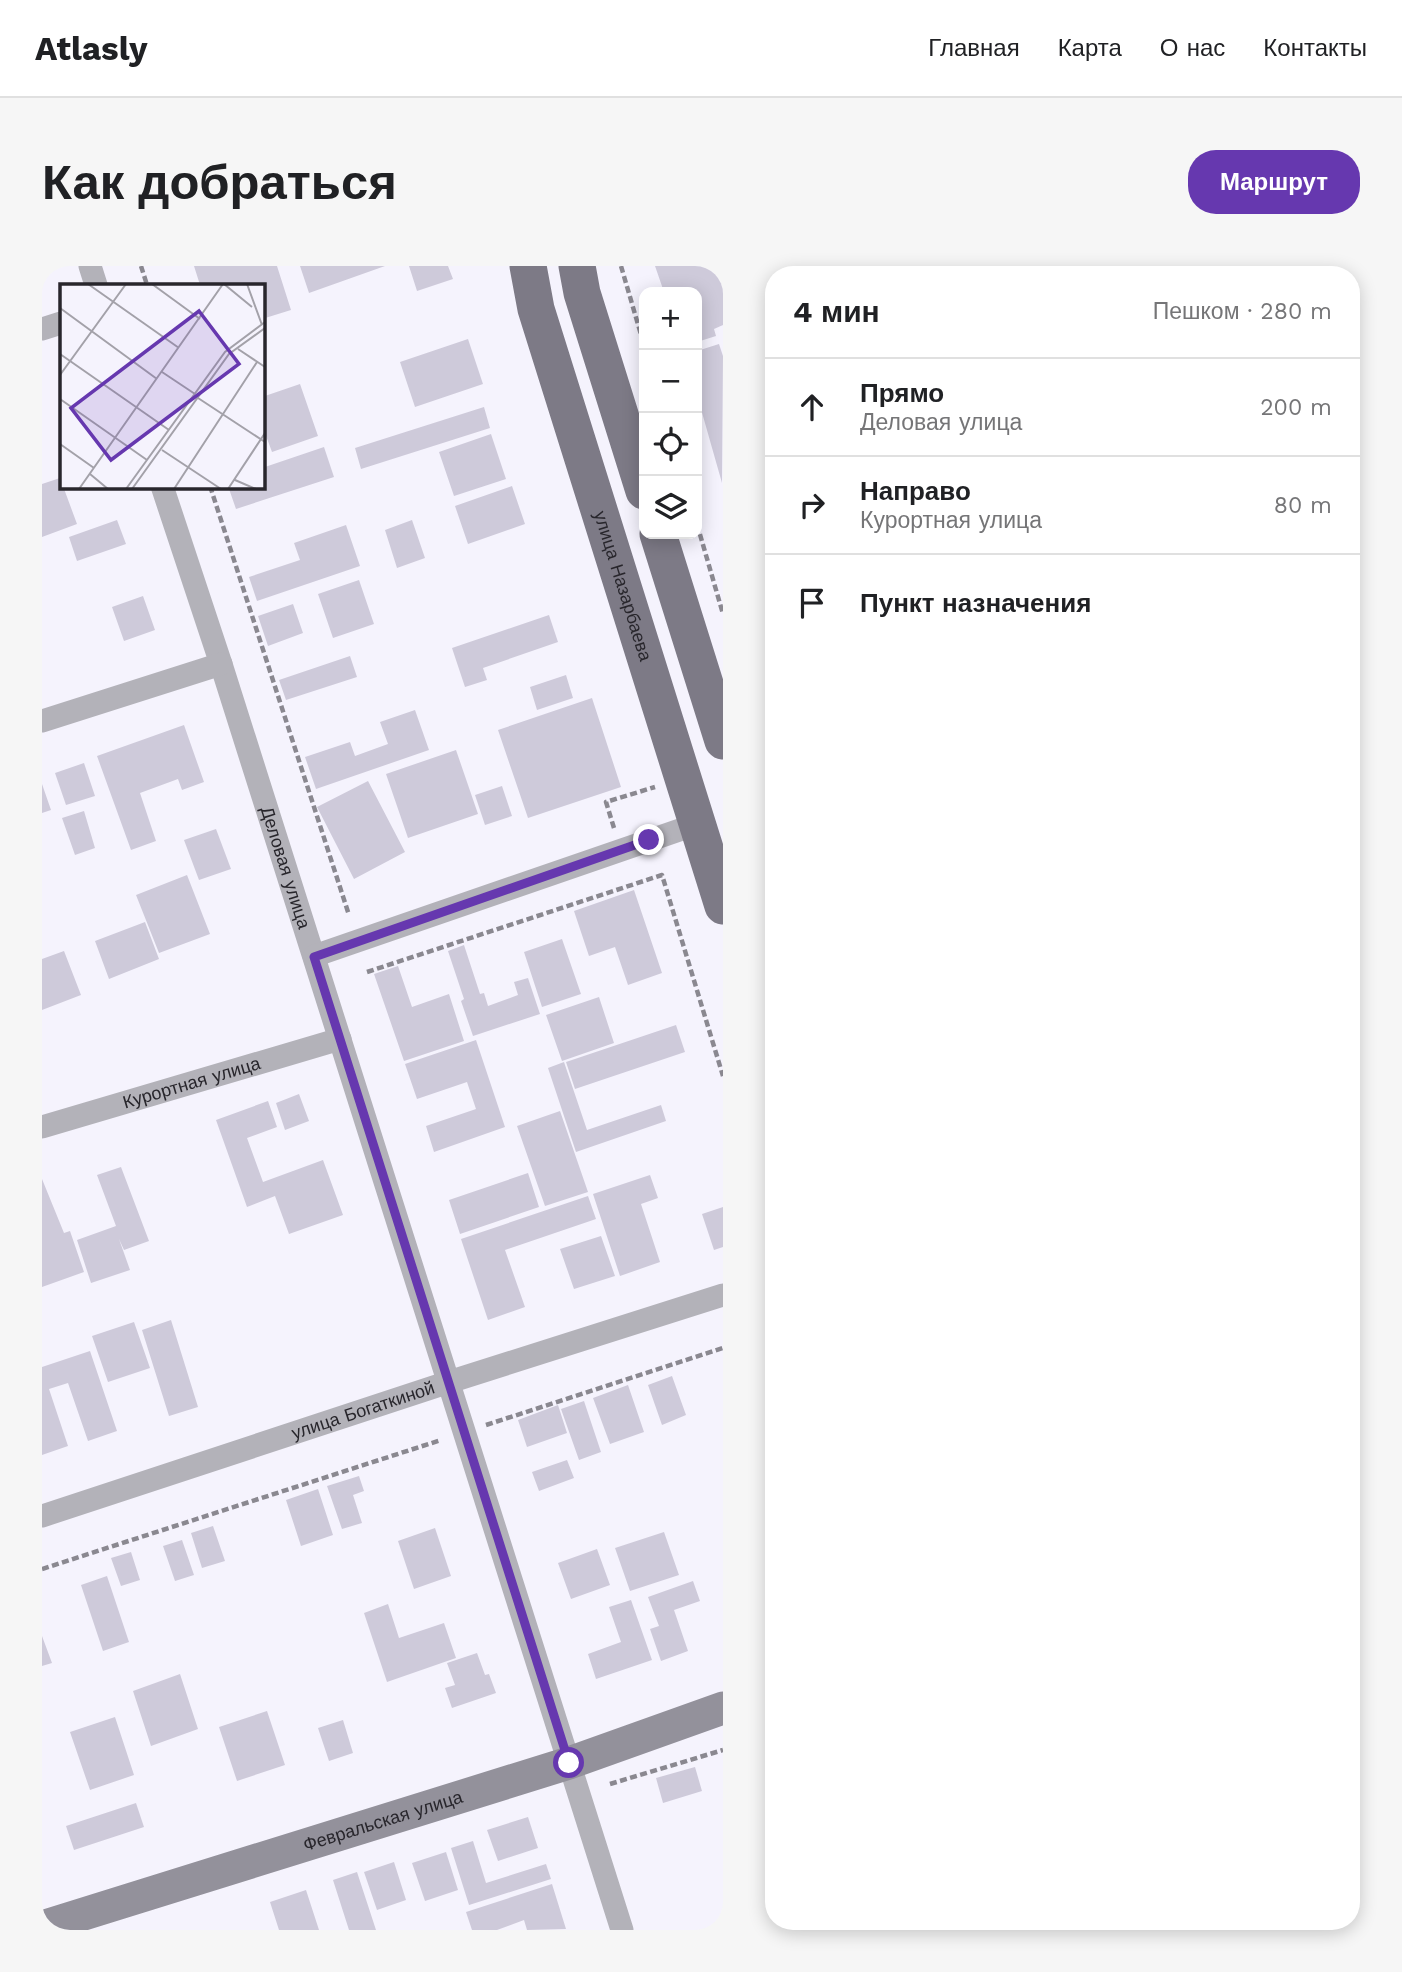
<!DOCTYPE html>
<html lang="ru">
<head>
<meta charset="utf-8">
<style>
  :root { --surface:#fff; --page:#f6f6f6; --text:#202124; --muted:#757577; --line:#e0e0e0; --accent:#6638af }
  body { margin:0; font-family:"Work Sans",sans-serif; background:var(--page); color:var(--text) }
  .controls { position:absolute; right:21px; top:21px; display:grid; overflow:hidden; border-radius:14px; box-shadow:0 4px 18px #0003 }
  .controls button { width:63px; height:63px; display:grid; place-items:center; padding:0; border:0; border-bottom:2px solid var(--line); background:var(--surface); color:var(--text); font:35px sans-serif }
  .stop { position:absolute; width:21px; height:21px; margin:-16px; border:5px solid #6638af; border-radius:50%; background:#fff }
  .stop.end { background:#6638af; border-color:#fff; box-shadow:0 2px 7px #0008 }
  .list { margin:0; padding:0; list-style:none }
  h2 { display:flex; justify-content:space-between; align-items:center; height:91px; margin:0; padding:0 28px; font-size:30px }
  h2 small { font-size:23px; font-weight:400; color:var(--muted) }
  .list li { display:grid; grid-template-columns:46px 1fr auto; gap:21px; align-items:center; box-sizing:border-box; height:98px; padding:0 28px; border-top:2px solid var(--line) }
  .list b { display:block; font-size:26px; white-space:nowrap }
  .list p { margin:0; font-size:23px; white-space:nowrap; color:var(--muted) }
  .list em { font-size:23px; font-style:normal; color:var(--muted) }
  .icon { flex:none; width:38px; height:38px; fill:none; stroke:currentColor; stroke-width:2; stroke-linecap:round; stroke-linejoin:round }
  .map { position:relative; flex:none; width:681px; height:1664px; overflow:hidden; border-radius:28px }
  header { display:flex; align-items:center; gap:42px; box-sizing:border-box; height:98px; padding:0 35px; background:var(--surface); border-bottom:2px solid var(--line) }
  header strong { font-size:33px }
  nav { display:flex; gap:38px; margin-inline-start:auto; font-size:24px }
  .intro { display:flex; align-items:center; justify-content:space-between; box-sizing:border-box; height:168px; padding:0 42px }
  h1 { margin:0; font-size:49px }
  .button { padding:18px 32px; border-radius:28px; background:var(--accent); color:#fff; font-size:24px; font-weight:700 }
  main { display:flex; gap:42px; padding:0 42px }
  aside { flex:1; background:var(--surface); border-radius:28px; box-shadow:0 4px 18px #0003 }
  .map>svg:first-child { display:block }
  .building { fill:#cecada }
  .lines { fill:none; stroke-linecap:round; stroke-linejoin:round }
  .path { stroke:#8a8890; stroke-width:4.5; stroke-dasharray:7 3.5; stroke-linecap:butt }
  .street { stroke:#b3b2b9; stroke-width:23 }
  .secondary { stroke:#93919b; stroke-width:33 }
  .primary { stroke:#7d7a86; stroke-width:37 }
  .route { stroke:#6638af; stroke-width:9 }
  .labels { text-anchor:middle; stroke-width:7; stroke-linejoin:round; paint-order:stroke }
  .street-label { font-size:18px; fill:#28262c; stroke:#f5f3fd }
  .inset-road { fill:none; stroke:#a3a1a9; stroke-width:2 }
  .view { fill:#6638af; fill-opacity:0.15; stroke:#6638af; stroke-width:3.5 }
  .inset-edge { fill:none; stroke:#28262c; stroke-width:3.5 }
</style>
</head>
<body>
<header>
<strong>Atlasly</strong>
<nav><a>Главная</a><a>Карта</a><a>О нас</a><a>Контакты</a></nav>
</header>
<div class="intro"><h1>Как добраться</h1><a class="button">Маршрут</a></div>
<main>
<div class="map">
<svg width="681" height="1664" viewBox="0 0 681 1664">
  <rect width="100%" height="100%" fill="#f5f3fd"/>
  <path class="building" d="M152 0H235L249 44 220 53V19H158Z
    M258 0H343L267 27Z
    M367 0H406L411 13 375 25Z
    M613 0H681V59L672 63 674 70 655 76V26H622Z
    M426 73 441 118 373 141 358 96Z
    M677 78 681 90 680 217 655 129V85Z
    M258 118 276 170 230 186 220 159V131Z
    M442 141 448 162 319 203 313 182Z
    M449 168 464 213 412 230 397 186Z
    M282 181 292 211 194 243 186 220H220V202Z
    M18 212 19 220H21L35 258 0 271V218Z
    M470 220 483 258 426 278 413 240Z
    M75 254 84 278 35 295 27 271Z
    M370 254 383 292 355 302 343 264Z
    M304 259 318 300 215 335 207 311 258 294 252 277Z
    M317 314 332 358 291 372 276 328Z
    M101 330 113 364 82 375 70 341Z
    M251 338 261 367 226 380 216 350Z
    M507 349 516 376 441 402 445 414 423 421 410 382Z
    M308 390 315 411 244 434 237 414Z
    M524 409 531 432 495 444 488 421Z
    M550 432 579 521 486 552 456 464Z
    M373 444 387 484 274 523 263 491 308 476 313 490 346 478 338 456Z
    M142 459 162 516 140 524 136 513 98 527 114 575 89 584 55 490Z
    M414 484 436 548 366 572 344 508Z
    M42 497 53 530 24 539 13 507Z
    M326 515 363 586 312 613 275 541Z
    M0 518 9 544 0 547Z
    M460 520 470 550 443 559 433 529Z
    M42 545 53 582 33 589 20 552Z
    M174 563 189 603 157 614 142 574Z
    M145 609 168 668 117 687 94 629Z
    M592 624 620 707 586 719 573 681 547 690 532 645Z
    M103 656 117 693 67 713 53 675Z
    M520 673 539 728 500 741 482 686Z
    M422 679 438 728 442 727 446 740 476 729 472 716 486 712 498 748 431 770 419 735 422 733 406 685Z
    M22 685 39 729 0 744V693Z
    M356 700 370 741 407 728 422 775 362 795 332 708Z
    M557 731 572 777 520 795 504 749Z
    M634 759 643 786 533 823 524 796Z
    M434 774 463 861 392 886 384 860 434 843 425 816 375 833 363 798Z
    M522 796 545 864 619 839 624 855 534 886 506 802Z
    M257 828 267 855 243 864 234 837Z
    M226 835 235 861 205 872 221 916 281 894 301 949 247 968 233 930 205 941 174 854Z
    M518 845 546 926 503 940 475 860Z
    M79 901 107 975 82 984 77 973 88 1004 49 1017 35 974 74 960 55 909Z
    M486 907 497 941 418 968 407 934Z
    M608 909 616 932 599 938 618 996 578 1010 551 928Z
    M0 913 22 967 28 965 42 1006 0 1021Z
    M546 930 554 953 463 984 483 1041 446 1054 419 973Z
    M681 941V981L672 984 660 948Z
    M559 970 573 1010 532 1023 518 983Z
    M129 1054 156 1141 127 1150 100 1064Z
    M92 1056 108 1102 66 1116 50 1070Z
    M48 1085 75 1165 46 1175 26 1117 7 1123 26 1180 0 1189V1101Z
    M630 1110 644 1149 620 1159 606 1119Z
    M586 1119 602 1166 568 1178 551 1132Z
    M542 1135 559 1186 537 1194 519 1143Z
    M516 1139 525 1167 485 1181 476 1154Z
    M525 1194 532 1212 497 1225 490 1206Z
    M317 1210 322 1225 311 1229 320 1257 300 1263 285 1220Z
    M276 1223 291 1269 259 1280 244 1234Z
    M171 1260 183 1295 160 1302 149 1267Z
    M393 1262 409 1310 372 1323 356 1275Z
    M622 1266 637 1309 588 1325 573 1282Z
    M140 1274 152 1309 133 1315 121 1280Z
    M555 1283 568 1319 529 1333 516 1297Z
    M89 1286 98 1314 79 1320 69 1292Z
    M65 1310 87 1376 61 1385 39 1319Z
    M651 1315 658 1335 632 1344 646 1385 619 1395 608 1363 617 1360 606 1331Z
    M589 1334 610 1394 554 1413 546 1388 579 1376 567 1341Z
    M346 1338 357 1372 402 1357 414 1392 345 1416 322 1347Z
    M0 1370 10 1397 0 1400Z
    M435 1387 443 1409 447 1408 454 1427 410 1442 403 1422 413 1419 405 1397Z
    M138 1408 156 1463 109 1480 91 1425Z
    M225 1445 243 1499 195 1515 177 1461Z
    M73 1451 92 1509 48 1524 28 1466Z
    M301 1454 311 1487 287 1495 276 1462Z
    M653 1501 660 1525 621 1537 614 1512Z
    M94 1537 102 1561 32 1584 24 1560Z
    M486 1551 496 1582 456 1595 445 1564Z
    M431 1575 444 1617 504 1598 509 1613 427 1639 409 1582Z
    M404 1586 416 1624 383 1635 370 1597Z
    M352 1596 364 1634 335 1644 322 1606Z
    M315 1606 334 1664H307L291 1614Z
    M510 1618 524 1663 485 1664 482 1654 455 1664H430L424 1646Z
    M264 1624 277 1664H237L228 1636Z"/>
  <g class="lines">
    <path class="path" d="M99 0 105 19
      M579 0 602 79
      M168 220 307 649
      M655 258 681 348
      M572 562 564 536 613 521
      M325 706 620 609 681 810
      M444 1159 681 1082
      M0 1303 399 1174
      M568 1518 681 1484"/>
    <g class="street">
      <path d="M48 0 54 19"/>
      <path d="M0 63 19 57"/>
      <path id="s1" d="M120 220 179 398 580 1664"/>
      <path d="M0 455 179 398"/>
      <path d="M272 690 655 558"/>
      <path id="s2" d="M0 861 298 773"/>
      <path id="s3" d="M0 1250 407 1116 681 1029"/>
    </g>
    <path class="secondary" id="s4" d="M0 1661 527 1497 681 1442"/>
    <g class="primary">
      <path id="s5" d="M486 0 494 43 681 640"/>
      <path d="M535 0 540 27 602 225"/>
      <path d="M616 268 681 475"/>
    </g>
  </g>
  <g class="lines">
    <path class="route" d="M527 1497 272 691 607 574"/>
  </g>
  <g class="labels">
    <g class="street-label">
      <text dy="6" stroke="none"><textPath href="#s5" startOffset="334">улица Назарбаева</textPath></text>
      <text dy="6" stroke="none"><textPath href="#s1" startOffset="401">Деловая улица</textPath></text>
      <text dy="6" stroke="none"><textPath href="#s2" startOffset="156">Курортная улица</textPath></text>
      <text dy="6" stroke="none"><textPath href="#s3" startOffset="338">улица Богаткиной</textPath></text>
      <text dy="6" stroke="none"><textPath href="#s4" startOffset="357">Февральская улица</textPath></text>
    </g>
  </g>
  <g transform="translate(18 18)">
    <rect width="205" height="205" fill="#f5f3fd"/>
    <path class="inset-road" d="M28 0 119 64M92 0 140 35M164 0 192 23M187 0 202 41M0 24 97 95M178 65 205 83M0 70 109 146M102 88 135 110M0 91 66 0M138 114 205 158M0 115 87 176M0 160 34 184M102 166 161 205M30 190 48 205M175 196 196 205M19 205 163 0M66 205 165 68 205 38M72 205 169 70 205 44M114 205 197 78M168 205 205 149"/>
    <path class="view" d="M139 27 179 80 51 176 11 124Z"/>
    <rect width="205" height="205" class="inset-edge"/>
  </g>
</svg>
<div class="controls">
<button>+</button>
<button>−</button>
<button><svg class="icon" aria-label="locate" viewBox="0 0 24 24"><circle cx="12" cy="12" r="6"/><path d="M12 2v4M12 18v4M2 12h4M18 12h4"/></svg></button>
<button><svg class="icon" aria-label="layers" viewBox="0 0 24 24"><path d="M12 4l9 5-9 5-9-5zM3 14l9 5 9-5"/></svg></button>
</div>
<div class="stop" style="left:527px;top:1497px"></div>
<div class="stop end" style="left:607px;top:574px"></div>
</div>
<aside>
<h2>4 мин<small>Пешком · 280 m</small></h2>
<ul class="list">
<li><svg class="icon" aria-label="ahead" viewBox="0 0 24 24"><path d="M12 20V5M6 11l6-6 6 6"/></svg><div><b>Прямо</b><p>Деловая улица</p></div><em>200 m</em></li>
<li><svg class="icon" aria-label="right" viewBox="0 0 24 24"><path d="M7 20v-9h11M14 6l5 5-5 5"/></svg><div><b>Направо</b><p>Курортная улица</p></div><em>80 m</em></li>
<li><svg class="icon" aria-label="arrive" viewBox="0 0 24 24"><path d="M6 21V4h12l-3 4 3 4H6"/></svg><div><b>Пункт назначения</b></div></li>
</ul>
</aside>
</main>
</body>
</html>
